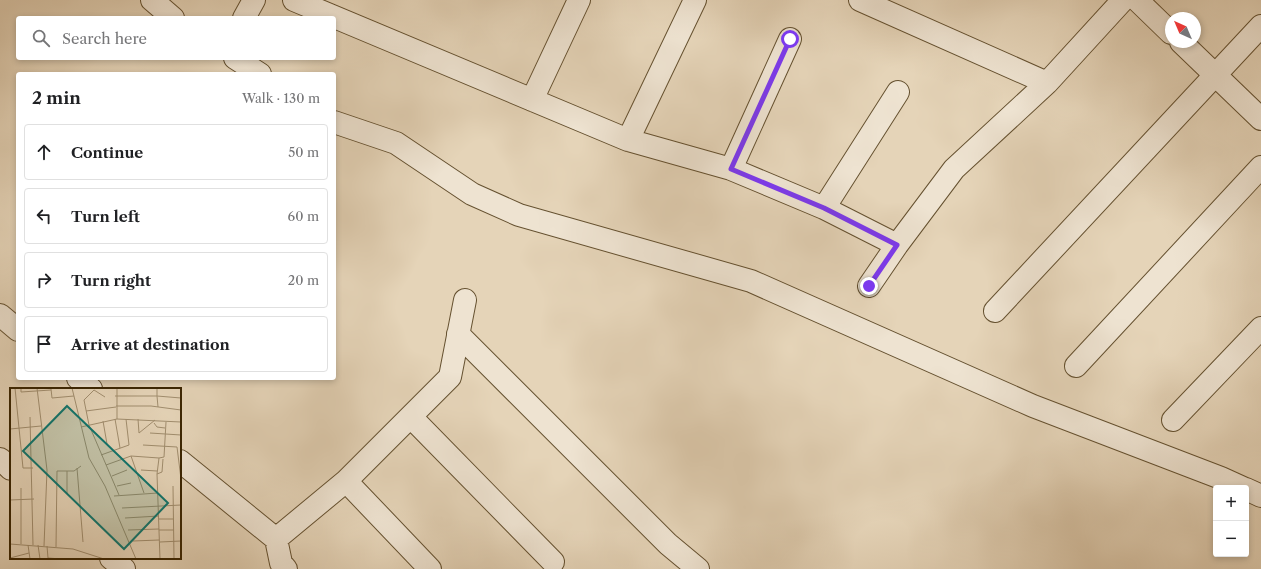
<!DOCTYPE html>
<html lang="en">
<head>
<meta charset="utf-8">
<style>
  :root { --surface:#fff; --page:#f2f2f2; --text:#202124; --muted:#757577; --line:#e0e0e0 }
  body { margin:0; font-family:"Libre Caslon Text",serif; background:var(--page); color:var(--text) }
  .controls { position:absolute; right:12px; bottom:12px; display:grid; overflow:hidden; border-radius:4px; box-shadow:0 2px 6px #0003 }
  .controls button { width:36px; height:36px; display:grid; place-items:center; padding:0; border:0; border-bottom:1px solid var(--line); background:var(--surface); color:var(--text); font:20px sans-serif }
  .compass { position:absolute; left:1165px; top:12px; width:36px; height:36px; border-radius:50%; background:var(--surface); box-shadow:0 2px 6px #0003; rotate:316deg }
  .stop { position:absolute; width:12px; height:12px; margin:-9px; border:3px solid #7c3aed; border-radius:50%; background:#fff }
  .stop.end { background:#7c3aed; border-color:#fff; box-shadow:0 1px 4px #0008 }
  .list { margin:0; padding:0; list-style:none }
  h2 { display:flex; justify-content:space-between; align-items:center; height:52px; margin:0; padding:0 16px; font-size:17px }
  h2 small { font-size:13px; font-weight:400; color:var(--muted) }
  .list li { display:grid; grid-template-columns:26px 1fr auto; gap:12px; align-items:center; box-sizing:border-box; height:56px; margin:0 8px 8px; padding:0 8px; border:1px solid var(--line); border-radius:4px }
  .list b { display:block; font-size:15px; white-space:nowrap }
  .list em { font-size:13px; font-style:normal; color:var(--muted) }
  .icon { flex:none; width:22px; height:22px; fill:none; stroke:currentColor; stroke-width:2; stroke-linecap:round; stroke-linejoin:round }
  .map { position:relative; flex:none; width:1261px; height:569px; overflow:hidden }
  .search { position:absolute; background:var(--surface); box-shadow:0 2px 6px #0003; left:16px; top:16px; width:320px; height:44px; display:flex; align-items:center; gap:10px; box-sizing:border-box; padding:0 14px; border-radius:4px; color:var(--muted); font-size:15px }
  .panel { position:absolute; background:var(--surface); box-shadow:0 2px 6px #0003; left:16px; top:72px; width:320px; height:308px; border-radius:4px }
  .map>svg:first-child { display:block }
  .lines { fill:none; stroke-linecap:round; stroke-linejoin:round }
  .minor-casing { stroke:#655130; stroke-width:24 }
  .minor { stroke:#eee3d1; stroke-width:22 }
  .route { stroke:#7c3aed; stroke-width:5 }
  .inset-road { fill:none; stroke:#a18e6f; stroke-width:1 }
  .view { fill:#0f766e; fill-opacity:0.15; stroke:#0f766e; stroke-width:2 }
  .inset-edge { fill:none; stroke:#3a2502; stroke-width:2 }
</style>
</head>
<body>
<div class="map">
<svg width="1261" height="569" viewBox="0 0 1261 569">
  <rect width="100%" height="100%" fill="#e5d4b8"/>
  <filter id="stains"><feTurbulence type="fractalNoise" baseFrequency=".005" numOctaves="4"/><feColorMatrix values="0 0 0 0 .2 0 0 0 0 .09 0 0 0 0 .02 0 0 0 .5 -.17"/></filter>
  <radialGradient id="worn" r=".72"><stop offset=".6" stop-color="#630" stop-opacity="0"/><stop offset="1" stop-color="#630" stop-opacity=".3"/></radialGradient>
  <g class="lines">
    <defs>
      <path id="minor" d="M152 0 173 18
        M294 0 628 140 731 169 824 208 897 245
        M860 0 1047 83
        M1137 0 1171 33
        M244 18 254 0
        M1181 42 1261 119
        M235 58 260 74
        M532 100 579 0
        M334 122 396 143 472 194 519 215 751 281 1033 406 1221 478 1243 488
        M628 140 695 0
        M731 169 790 39
        M824 208 898 92
        M869 286 897 245 954 169 1047 83 1123 0
        M995 311 1261 26
        M0 315 18 330
        M458 334 668 544 698 569
        M1076 366 1261 167
        M78 378 91 389
        M411 417 553 562
        M1173 420 1261 328
        M0 459 11 469
        M180 461 276 539 281 563 286 569
        M1246 489 1261 496
        M276 539 346 481
        M111 558 124 569
        M430 569 346 481 450 377 465 300"/>
    </defs>
    <use href="#minor" class="minor-casing"/>
    <use href="#minor" class="minor"/>
  </g>
  <g class="lines">
    <path class="route" d="M790 39 731 169 824 208 897 245 869 286"/>
  </g>
  <g transform="translate(10 388)">
    <rect width="171" height="171" fill="#e5d4b8"/>
    <path class="inset-road" d="M5 0 13 80H23M11 0V4L41 2M27 0 37 82 34 158M62 0 79 70 95 98 126 171M147 0V8L171 10M41 1 42 10 64 8M105 8H147L148 19M95 9 84 2 74 12 79 37 109 107M106 18H141L171 22M76 23 106 19M20 29 23 157M105 31 110 60M107 31V0M128 31 129 45 145 32M93 33 97 56M144 35 147 39 155 40M71 39 107 31 171 34M0 41 31 38M140 45 171 47M133 57 167 59 171 91M91 67 119 57 116 31M121 68 149 70M96 77 121 68 134 105M67 80 73 154M131 82 147 83M57 83V105M147 86 152 84 153 71M102 88 117 82M107 98 121 95M163 98 164 171M104 108 148 105M0 112 24 111M112 120 171 117M115 130 149 128M149 131H164M118 142 149 141M149 142H164M123 153 149 152M150 154 171 153M0 156 63 161 94 171M11 156V100M18 157 20 171M28 157 30 171M37 158 38 170 51 171M46 159 47 83H64L71 78M0 170 19 165M150 171 147 86 149 70 154 69 156 34"/>
    <path class="view" d="M57 18 158 115 114 161 13 63Z"/>
    <rect width="171" height="171" class="inset-edge"/>
  </g>
  <rect width="100%" height="100%" filter="url(#stains)"/>
  <rect width="100%" height="100%" fill="url(#worn)"/>
</svg>
<div class="controls">
<button>+</button>
<button>−</button>
</div>
<svg class="compass" viewBox="-18 -18 36 36"><path d="M0-13l5 13h-10z" fill="#e53935"/><path d="M0 13l5-13h-10z" fill="#757577"/></svg>
<div class="stop" style="left:790px;top:39px"></div>
<div class="stop end" style="left:869px;top:286px"></div>
<div class="search"><svg class="icon" aria-label="search" viewBox="0 0 24 24"><circle cx="10" cy="10" r="6"/><path d="M15 15l6 6"/></svg>Search here</div>
<section class="panel">
<h2>2 min<small>Walk · 130 m</small></h2>
<ul class="list">
<li><svg class="icon" aria-label="ahead" viewBox="0 0 24 24"><path d="M12 20V5M6 11l6-6 6 6"/></svg><div><b>Continue</b></div><em>50 m</em></li>
<li><svg class="icon" aria-label="left" viewBox="0 0 24 24"><path d="M17 20v-9H6M10 6l-5 5 5 5"/></svg><div><b>Turn left</b></div><em>60 m</em></li>
<li><svg class="icon" aria-label="right" viewBox="0 0 24 24"><path d="M7 20v-9h11M14 6l5 5-5 5"/></svg><div><b>Turn right</b></div><em>20 m</em></li>
<li><svg class="icon" aria-label="arrive" viewBox="0 0 24 24"><path d="M6 21V4h12l-3 4 3 4H6"/></svg><div><b>Arrive at destination</b></div></li>
</ul>
</section>
</div>
</body>
</html>
